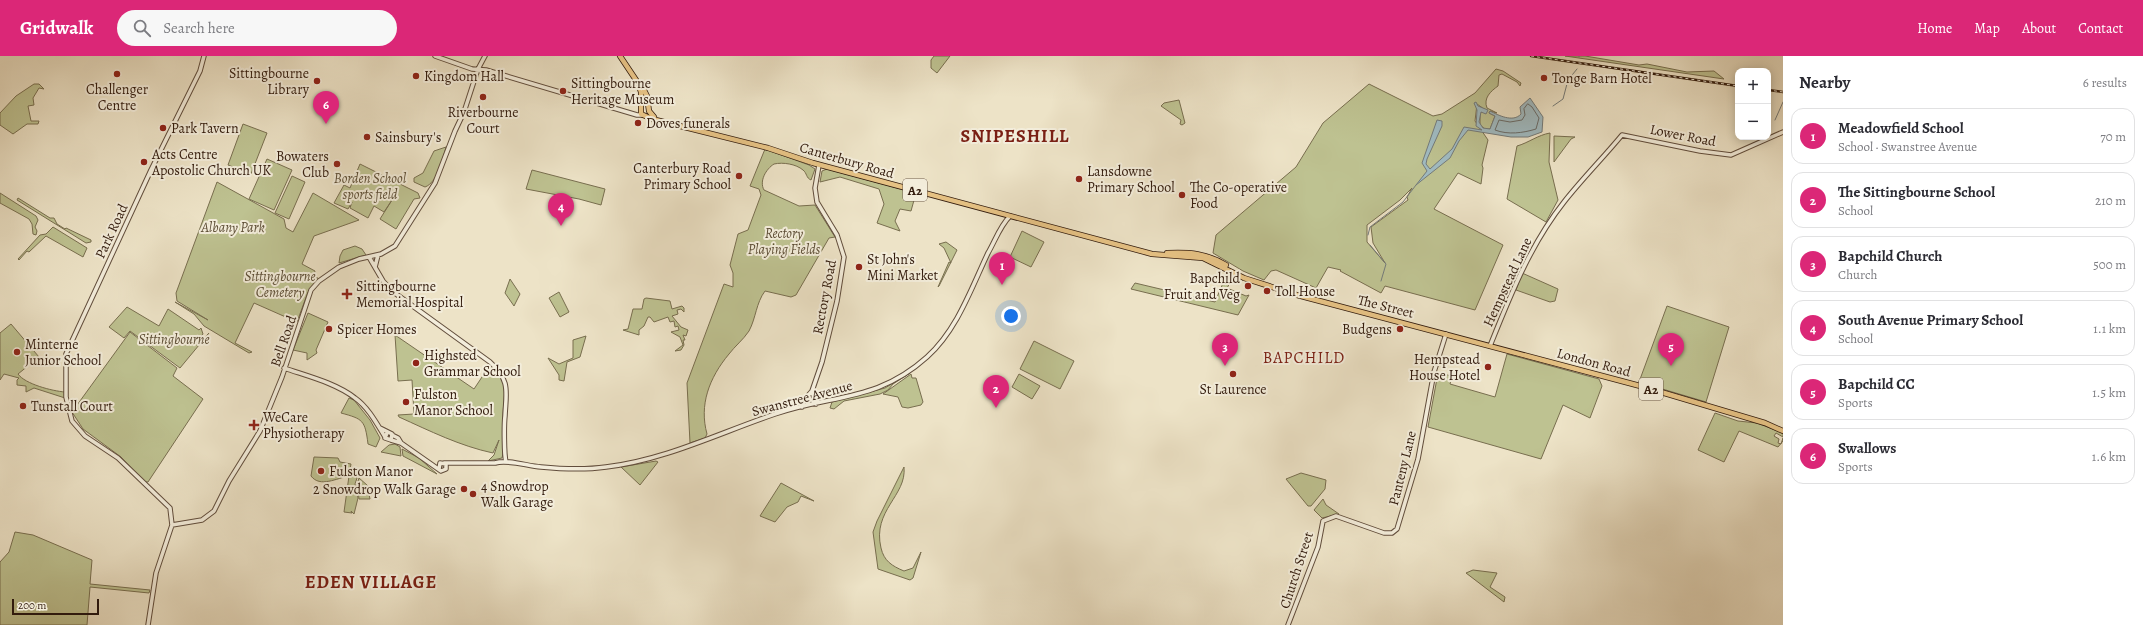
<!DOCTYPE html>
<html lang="en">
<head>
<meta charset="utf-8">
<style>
  :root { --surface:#fff; --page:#f7f7f7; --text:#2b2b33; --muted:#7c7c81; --line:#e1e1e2; --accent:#db2777 }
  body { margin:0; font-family:Alegreya,serif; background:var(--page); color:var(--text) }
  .controls { position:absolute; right:12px; top:12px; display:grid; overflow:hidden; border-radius:8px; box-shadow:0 2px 10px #0003 }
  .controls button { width:36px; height:36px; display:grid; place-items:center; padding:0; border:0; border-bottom:1px solid var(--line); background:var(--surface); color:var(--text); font:20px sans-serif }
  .scale { position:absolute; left:12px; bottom:10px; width:87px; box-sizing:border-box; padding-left:4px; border:2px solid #321b0d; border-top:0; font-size:11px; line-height:14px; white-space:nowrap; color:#321b0d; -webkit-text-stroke:3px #f3eddb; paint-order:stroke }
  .you { position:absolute; left:1011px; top:260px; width:14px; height:14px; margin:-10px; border:3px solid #fff; border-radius:50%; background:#1a73e8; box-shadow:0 0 0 6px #1a73e833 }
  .badge { display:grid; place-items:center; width:26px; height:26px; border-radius:50%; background:var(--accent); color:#fff; font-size:13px; font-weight:700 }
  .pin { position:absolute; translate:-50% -33px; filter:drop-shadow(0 1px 2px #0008) }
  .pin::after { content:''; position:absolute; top:21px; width:14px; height:12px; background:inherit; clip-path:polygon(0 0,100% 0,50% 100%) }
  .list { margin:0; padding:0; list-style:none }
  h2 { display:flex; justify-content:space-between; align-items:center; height:52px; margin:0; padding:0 16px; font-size:17px }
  h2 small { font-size:13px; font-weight:400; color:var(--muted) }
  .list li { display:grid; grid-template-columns:26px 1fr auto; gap:12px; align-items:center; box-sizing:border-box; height:56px; margin:0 8px 8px; padding:0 8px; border:1px solid var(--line); border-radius:12px }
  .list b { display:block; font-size:15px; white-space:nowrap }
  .list p { margin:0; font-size:13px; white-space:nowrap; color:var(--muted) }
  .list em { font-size:13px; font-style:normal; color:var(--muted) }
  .icon { flex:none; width:22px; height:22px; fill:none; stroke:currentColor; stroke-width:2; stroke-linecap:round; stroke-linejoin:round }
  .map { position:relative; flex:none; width:1783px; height:569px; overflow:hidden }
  header { display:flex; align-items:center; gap:24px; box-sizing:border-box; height:56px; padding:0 20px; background:var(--accent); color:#fff }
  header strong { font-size:19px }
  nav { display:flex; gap:22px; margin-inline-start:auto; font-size:14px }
  .search { width:280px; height:36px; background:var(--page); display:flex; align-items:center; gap:10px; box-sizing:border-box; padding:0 14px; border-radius:22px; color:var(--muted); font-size:15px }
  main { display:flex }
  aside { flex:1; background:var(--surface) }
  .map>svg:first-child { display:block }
  .green { fill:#bec291; stroke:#786e4f; fill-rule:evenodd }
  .water { fill:#a0bbc2; stroke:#747b7a }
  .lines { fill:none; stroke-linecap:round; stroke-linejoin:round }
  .shore { stroke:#696b68; stroke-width:1 }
  .stream { stroke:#747b7a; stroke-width:1 }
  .tertiary-casing { stroke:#614d3c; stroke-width:5.5 }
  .primary-casing { stroke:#321b0d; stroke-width:6 }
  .tertiary { stroke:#f3eddb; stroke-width:3.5 }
  .primary { stroke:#e6c284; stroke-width:4.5 }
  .rail-casing { stroke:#321b0d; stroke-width:2.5 }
  .rail { stroke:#f3eddb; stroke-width:1; stroke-dasharray:3; stroke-linecap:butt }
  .poi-dot { fill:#8f2418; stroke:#f3eddb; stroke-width:1.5 }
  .labels { text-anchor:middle; stroke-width:4; stroke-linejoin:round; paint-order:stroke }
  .shield { fill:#f3eddb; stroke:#6c5a4b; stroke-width:1 }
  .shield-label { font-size:13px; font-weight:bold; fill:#321b0d }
  .poi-label { font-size:14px; fill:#321b0d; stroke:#f3eddb; text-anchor:start }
  .street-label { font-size:14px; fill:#321b0d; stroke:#f3eddb }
  .park-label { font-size:14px; font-style:italic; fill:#5c4d35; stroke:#f3eddb }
  .quarter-label { font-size:16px; letter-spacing:1px; fill:#7a1f14; stroke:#f3eddb }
  .district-label { font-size:18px; font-weight:bold; letter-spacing:1px; fill:#7a1f14; stroke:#f3eddb }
</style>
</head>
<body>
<header>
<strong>Gridwalk</strong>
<div class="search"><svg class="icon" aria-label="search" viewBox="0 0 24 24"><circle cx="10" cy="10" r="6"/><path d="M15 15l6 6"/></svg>Search here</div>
<nav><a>Home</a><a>Map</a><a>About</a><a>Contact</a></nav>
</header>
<main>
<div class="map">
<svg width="1783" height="569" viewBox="0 0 1783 569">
  <rect width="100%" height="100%" fill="#ede3c7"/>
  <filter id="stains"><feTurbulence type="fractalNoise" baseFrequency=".005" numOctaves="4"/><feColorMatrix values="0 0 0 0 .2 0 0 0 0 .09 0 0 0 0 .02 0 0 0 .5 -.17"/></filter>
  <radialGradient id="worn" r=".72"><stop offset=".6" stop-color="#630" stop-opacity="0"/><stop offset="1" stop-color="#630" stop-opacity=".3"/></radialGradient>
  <path class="green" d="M934 0H950L937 17 931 12V4Z
    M1565 0H1585L1639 9 1647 8 1687 16 1714 15 1724 23Z
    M1496 13 1503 15 1521 27 1520 30 1517 26 1502 18 1499 19 1498 30C1491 35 1483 42 1487 52L1497 57 1490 55 1489 57 1495 60 1490 73H1485L1480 69V58L1484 53 1477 48 1475 65 1488 84 1482 109 1483 112 1481 128 1458 117 1434 153 1503 189 1475 254 1385 230 1381 237 1340 215 1341 214 1328 211 1316 232 1276 214 1271 215 1264 224 1243 215 1213 197 1216 179 1296 111 1323 67 1369 28 1433 60 1442 58 1475 37ZM1412 132 1407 141 1408 144 1371 171 1373 187 1385 207 1367 186V169L1400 144Z
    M34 28H39L44 33 39 32 33 42 34 49 28 50 31 65H39L38 68H27L13 78 0 69V57L16 40Z
    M1179 44 1185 67 1182 69 1180 68 1181 64 1161 50 1164 47Z
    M243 68 267 77 251 118 228 109Z
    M1550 77 1549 106 1558 144 1546 166 1507 143 1517 90C1528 87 1538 79 1550 77Z
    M1554 80 1575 81 1571 83 1554 106Z
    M446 91C443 102 437 127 425 131L414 126V122L423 117 434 95Z
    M765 93 809 109 815 113 811 124C806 122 807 117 803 114 796 108 783 106 774 108 766 113 759 125 764 134L799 150 815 149 835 181 829 182 796 239 791 241 765 235C756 247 756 262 749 275 743 284 735 290 729 298 709 322 699 349 707 378L705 382 690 387 687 327 724 228 733 231V217L730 209 738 178 748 174 761 139 759 133 750 130Z
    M267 103 292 114 274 154 249 143Z
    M360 108 418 137 420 142 414 143 396 173 380 163 392 144 384 156 374 150 368 162 350 152 352 146 348 153 334 147 344 129 350 132Z
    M827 113 916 137 911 155 900 153 895 165 900 175 877 167 884 148 879 133 840 121 820 126 822 115Z
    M532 114 605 133 601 149 579 143 526 133Z
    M292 120 305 126 289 163 275 157Z
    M217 126 284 163 286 172 293 176 313 137 359 164 314 180 302 208 315 215 314 219 321 225 308 236 297 266 254 247 235 287 252 296 249 297 204 270 194 258 175 246 208 264 177 245 176 237Z
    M0 137 36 160 38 164 35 171 37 175 36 179 33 178 32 168 29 163 0 147Z
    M18 142 50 162H54L57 168 65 173 66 172 91 184V186L86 187 17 144Z
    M53 171 87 192 83 201 46 180 29 196 27 195 19 204 18 203 40 179 46 178Z
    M1022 175 1044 186 1031 211 1010 201Z
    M946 186 957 194 939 230 938 231 949 206 951 207 944 192 939 188Z
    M355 190 362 193 366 199 339 207 340 200 343 194Z
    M1522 217 1558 233 1555 245 1550 246 1516 234Z
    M1226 220 1233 222 1227 232 1246 240 1249 239 1238 259 1131 233 1135 227 1215 246Z
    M510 223 520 238 514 250 505 237Z
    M559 236 569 256 560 261 549 242Z
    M646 242 670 245 672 253 682 250 684 252V256L681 253 677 254 678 258 672 260 681 271 688 274 686 280 683 279 685 284H683L684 289 681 294 675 295 683 289 680 281 671 276 679 274 678 270 675 271 674 265 670 266 668 261 654 266 650 261H648L644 270 639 274V279L623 274 628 273 633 253H642L644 243Z
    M1667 250 1729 271 1706 346 1639 326Z
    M127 251 159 270 168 253 199 274 201 272 203 278 195 288 197 289 209 277 180 312 130 275 124 282 109 271Z
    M308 257 328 266 316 294 317 297 307 304V297L293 294Z
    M11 268 39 301 18 318C25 328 52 335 65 336V342L34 332 26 336V330L17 329V324L19 322 4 318 0 324V277Z
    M130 276 177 312 173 320 203 343 148 426H144L121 401 83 373 72 356Z
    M395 279 474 333 490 309C511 325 503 340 503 361 502 375 506 388 502 402L488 405 494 399 499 384 493 397C460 390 430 375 399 361L398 359 414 358 412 324 398 325Z
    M586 280 580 301 567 306 564 325 559 324V319L548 302 559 308 573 302V284Z
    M1034 285 1074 305 1060 333 1020 313Z
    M1507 298 1599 323 1602 330 1590 362 1563 349 1541 403 1428 371 1438 317 1452 320 1450 328 1495 341Z
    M910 317 893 328 888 334 880 338 844 345 834 353 830 352 832 346 885 332Z
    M911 318 912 322H916L923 346 921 349 908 352 902 351 898 341 883 338Z
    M1019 318 1040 330 1032 343 1012 331Z
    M349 342 354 344 370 364 380 382 376 391 368 388C365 364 363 363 341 357Z
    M1715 357 1738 365 1757 367 1783 377V381L1776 377 1774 380 1779 383 1778 387 1781 388 1783 382V385L1778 391 1739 375 1724 406 1698 394Z
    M395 388 400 391 401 400 381 396 389 389Z
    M402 393 419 402 437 418 403 400Z
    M314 401 338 402 340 406 351 408 349 419 353 418 357 422 355 428 358 442 354 458 351 455 352 457 344 456 349 420C337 422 320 432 311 420Z
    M656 405 658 406 640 429 621 411Z
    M904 411C907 440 872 454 881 492 884 505 892 510 904 515L913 512 921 496 913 522 910 524 878 513 873 476 877 465Z
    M1301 417 1326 424 1325 433 1311 450H1308L1286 423Z
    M359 422 367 429 370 443H359L357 428Z
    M781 427 814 445 801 440 798 446 787 451 775 466 760 460Z
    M1323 443 1326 449 1339 458 1322 462 1314 454Z
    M15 476 33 479 92 504 90 528 150 534 149 537 90 531 87 569H0V506L9 496Z
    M1473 514 1497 517 1490 531 1505 541 1504 546 1466 517Z"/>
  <path class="water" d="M1530 42 1543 61 1542 76 1528 81H1511L1468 74 1459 85 1450 102 1416 129 1427 115 1422 107 1437 64 1442 65V70L1427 103 1426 108 1430 113 1452 93 1464 71 1482 74 1476 70 1477 54 1474 47 1476 46 1478 50 1488 54 1486 58 1481 56 1479 66 1483 72 1490 73 1495 60 1489 57 1490 55C1498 59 1513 67 1521 58L1520 51Z"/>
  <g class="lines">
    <path class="shore" d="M1528 48 1532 51 1539 62 1536 73C1523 77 1508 79 1495 74L1499 64 1510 66 1522 64 1525 59 1524 53Z"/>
    <path class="stream" d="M1579 1V0
      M1553 50 1563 43 1568 24 1577 13
      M1775 64 1783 46
      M1368 179 1370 171 1403 146 1416 129
      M1370 189 1386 208 1381 225"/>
    <defs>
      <path id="tertiary" d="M435 0 472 13 486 14 637 59H642
        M369 201 383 225 392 235 490 306C511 325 506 336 505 360 504 368 504 399 506 406
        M375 211 378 199
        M1490 290C1510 240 1530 189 1564 146 1582 123 1603 102 1622 79L1700 95 1731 99 1783 76
        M284 312C307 320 336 327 355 342 368 351 377 368 385 381
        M812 335 816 348
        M802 351 804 344 812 335 822 306 837 245 844 201 837 179 817 146 815 132 819 109
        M380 372 392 378 391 384 385 382 387 377
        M392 379 398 382 401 387
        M391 384 401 387 441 415 446 413V408L440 407 439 413
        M444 407H496
        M495 407C508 403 527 410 541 411 562 413 585 414 606 411 665 404 719 377 775 358 833 338 877 346 927 301 957 274 971 233 988 197 995 185 1000 170 1010 160
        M172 469 202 464 214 455 229 425 260 375 282 321 311 234 319 225 339 211 359 203 381 198 395 190 435 127 455 75 464 56 478 13 485 0
        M148 569 156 517 172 469 170 452 118 402 85 380 72 365 66 341V298L151 114 200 15 204 0
        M1288 569 1318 491 1323 465 1336 460 1384 477H1392L1397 473 1418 403 1434 316 1446 278"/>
      <path id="primary" d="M620 0 638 27 643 32 647 40 649 55 654 61
        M638 27 641 36V51
        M641 51V58L652 63 768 92 813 107 1152 198 1203 202 1244 222 1297 239 1644 331 1765 367 1783 375
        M1167 197C1190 196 1206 197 1226 209"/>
    </defs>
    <use href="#tertiary" class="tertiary-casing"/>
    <use href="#primary" class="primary-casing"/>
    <use href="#tertiary" class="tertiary"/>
    <use href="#primary" class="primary"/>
    <defs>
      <path id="rail" d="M1531 0 1738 30
        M1768 34 1783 36"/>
    </defs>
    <use href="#rail" class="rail-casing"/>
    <use href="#rail" class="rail"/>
  </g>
  <g class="poi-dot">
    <circle cx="117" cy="18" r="4"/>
    <circle cx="416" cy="20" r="4"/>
    <circle cx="1544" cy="22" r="4"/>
    <circle cx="317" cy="25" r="4"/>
    <circle cx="563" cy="35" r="4"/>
    <circle cx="483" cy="41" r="4"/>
    <circle cx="638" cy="67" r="4"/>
    <circle cx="163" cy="72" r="4"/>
    <circle cx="367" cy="81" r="4"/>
    <circle cx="144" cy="106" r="4"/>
    <circle cx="337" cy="108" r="4"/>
    <circle cx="739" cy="120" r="4"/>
    <circle cx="1079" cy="123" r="4"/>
    <circle cx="1182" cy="139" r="4"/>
    <circle cx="859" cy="211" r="4"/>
    <circle cx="1248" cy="230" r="4"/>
    <circle cx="1267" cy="235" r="4"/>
    <path d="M345 232h4v4h4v4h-4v4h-4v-4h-4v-4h4z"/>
    <circle cx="329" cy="273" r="4"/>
    <circle cx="1400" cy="273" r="4"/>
    <circle cx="17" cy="296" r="4"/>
    <circle cx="416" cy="307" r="4"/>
    <circle cx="1488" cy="311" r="4"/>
    <circle cx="1233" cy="318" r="4"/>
    <circle cx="406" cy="346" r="4"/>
    <circle cx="23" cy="350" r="4"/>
    <path d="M252 363h4v4h4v4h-4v4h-4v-4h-4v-4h4z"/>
    <circle cx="321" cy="415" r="4"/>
    <circle cx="464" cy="433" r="4"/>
    <circle cx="473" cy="438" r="4"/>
  </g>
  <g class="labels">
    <g class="shield">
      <rect x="903" y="123" width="24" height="22" rx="3"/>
      <rect x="1639" y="322" width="24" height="22" rx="3"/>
    </g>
    <g class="shield-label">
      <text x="915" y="139">A2</text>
      <text x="1651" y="338">A2</text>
    </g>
    <g class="poi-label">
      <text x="309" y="22" text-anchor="end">Sittingbourne<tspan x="309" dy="16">Library</tspan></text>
      <text x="424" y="25">Kingdom Hall</text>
      <text x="1552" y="27">Tonge Barn Hotel</text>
      <text x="571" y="32">Sittingbourne<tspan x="571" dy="16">Heritage Museum</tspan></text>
      <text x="117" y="38" text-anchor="middle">Challenger<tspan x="117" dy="16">Centre</tspan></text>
      <text x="483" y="61" text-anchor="middle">Riverbourne<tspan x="483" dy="16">Court</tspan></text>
      <text x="646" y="72">Doves funerals</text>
      <text x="171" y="77">Park Tavern</text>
      <text x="375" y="86">Sainsbury's</text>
      <text x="152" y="103">Acts Centre<tspan x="152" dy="16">Apostolic Church UK</tspan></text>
      <text x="329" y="105" text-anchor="end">Bowaters<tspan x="329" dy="16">Club</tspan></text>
      <text x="731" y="117" text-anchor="end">Canterbury Road<tspan x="731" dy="16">Primary School</tspan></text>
      <text x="1087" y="120">Lansdowne<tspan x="1087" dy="16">Primary School</tspan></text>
      <text x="1190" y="136">The Co-operative<tspan x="1190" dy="16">Food</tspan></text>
      <text x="867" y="208">St John's<tspan x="867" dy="16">Mini Market</tspan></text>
      <text x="1240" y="227" text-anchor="end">Bapchild<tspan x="1240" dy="16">Fruit and Veg</tspan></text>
      <text x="356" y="235">Sittingbourne<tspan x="356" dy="16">Memorial Hospital</tspan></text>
      <text x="1275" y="240">Toll House</text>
      <text x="337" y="278">Spicer Homes</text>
      <text x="1392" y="278" text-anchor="end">Budgens</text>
      <text x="25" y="293">Minterne<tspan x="25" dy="16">Junior School</tspan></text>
      <text x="424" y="304">Highsted<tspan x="424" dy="16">Grammar School</tspan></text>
      <text x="1480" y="308" text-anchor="end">Hempstead<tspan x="1480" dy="16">House Hotel</tspan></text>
      <text x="1233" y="338" text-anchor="middle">St Laurence</text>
      <text x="414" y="343">Fulston<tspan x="414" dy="16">Manor School</tspan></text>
      <text x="31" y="355">Tunstall Court</text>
      <text x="263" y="366">WeCare<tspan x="263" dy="16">Physiotherapy</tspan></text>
      <text x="329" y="420">Fulston Manor</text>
      <text x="481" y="435">4 Snowdrop<tspan x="481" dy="16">Walk Garage</tspan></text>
      <text x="456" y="438" text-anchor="end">2 Snowdrop Walk Garage</text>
    </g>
    <g class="street-label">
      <text transform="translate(1683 79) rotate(11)" y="5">Lower Road</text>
      <text transform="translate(847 104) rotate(16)" y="5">Canterbury Road</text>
      <text transform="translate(111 175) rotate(-65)" y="5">Park Road</text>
      <text transform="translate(1507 226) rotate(-65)" y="5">Hempstead Lane</text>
      <text transform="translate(824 241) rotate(-79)" y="5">Rectory Road</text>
      <text transform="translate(1386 250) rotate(14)" y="5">The Street</text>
      <text transform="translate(283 285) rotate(-71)" y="5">Bell Road</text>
      <text transform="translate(1594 306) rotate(15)" y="5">London Road</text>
      <text transform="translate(802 342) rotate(-15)" y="5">Swanstree Avenue</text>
      <text transform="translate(1402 412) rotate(-76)" y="5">Panteny Lane</text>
      <text transform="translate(1296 514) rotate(-72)" y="5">Church Street</text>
    </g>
    <g class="park-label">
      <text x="370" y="127">Borden School<tspan x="370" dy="16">sports field</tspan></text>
      <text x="233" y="176">Albany Park</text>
      <text x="784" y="182">Rectory<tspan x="784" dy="16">Playing Fields</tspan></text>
      <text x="280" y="225">Sittingbourne<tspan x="280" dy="16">Cemetery</tspan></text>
      <text x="174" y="288">Sittingbourne</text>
    </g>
    <g class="quarter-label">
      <text x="1304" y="307">BAPCHILD</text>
    </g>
    <g class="district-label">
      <text x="1015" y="86">SNIPESHILL</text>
      <text x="371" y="532">EDEN VILLAGE</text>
    </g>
  </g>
  <rect width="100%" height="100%" filter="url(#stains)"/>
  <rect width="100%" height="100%" fill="url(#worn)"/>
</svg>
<div class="controls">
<button>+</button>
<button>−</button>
</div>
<div class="scale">200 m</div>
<div class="you"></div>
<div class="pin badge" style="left:1002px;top:229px">1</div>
<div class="pin badge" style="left:996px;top:352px">2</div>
<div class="pin badge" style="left:1225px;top:310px">3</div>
<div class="pin badge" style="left:561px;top:170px">4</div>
<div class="pin badge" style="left:1671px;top:310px">5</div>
<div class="pin badge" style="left:326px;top:68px">6</div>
</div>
<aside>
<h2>Nearby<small>6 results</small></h2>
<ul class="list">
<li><span class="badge">1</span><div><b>Meadowfield School</b><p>School · Swanstree Avenue</p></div><em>70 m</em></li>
<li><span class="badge">2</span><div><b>The Sittingbourne School</b><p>School</p></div><em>210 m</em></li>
<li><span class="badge">3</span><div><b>Bapchild Church</b><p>Church</p></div><em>500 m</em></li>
<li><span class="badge">4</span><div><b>South Avenue Primary School</b><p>School</p></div><em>1.1 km</em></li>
<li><span class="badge">5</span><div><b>Bapchild CC</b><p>Sports</p></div><em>1.5 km</em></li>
<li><span class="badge">6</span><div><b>Swallows</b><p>Sports</p></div><em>1.6 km</em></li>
</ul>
</aside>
</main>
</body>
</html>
